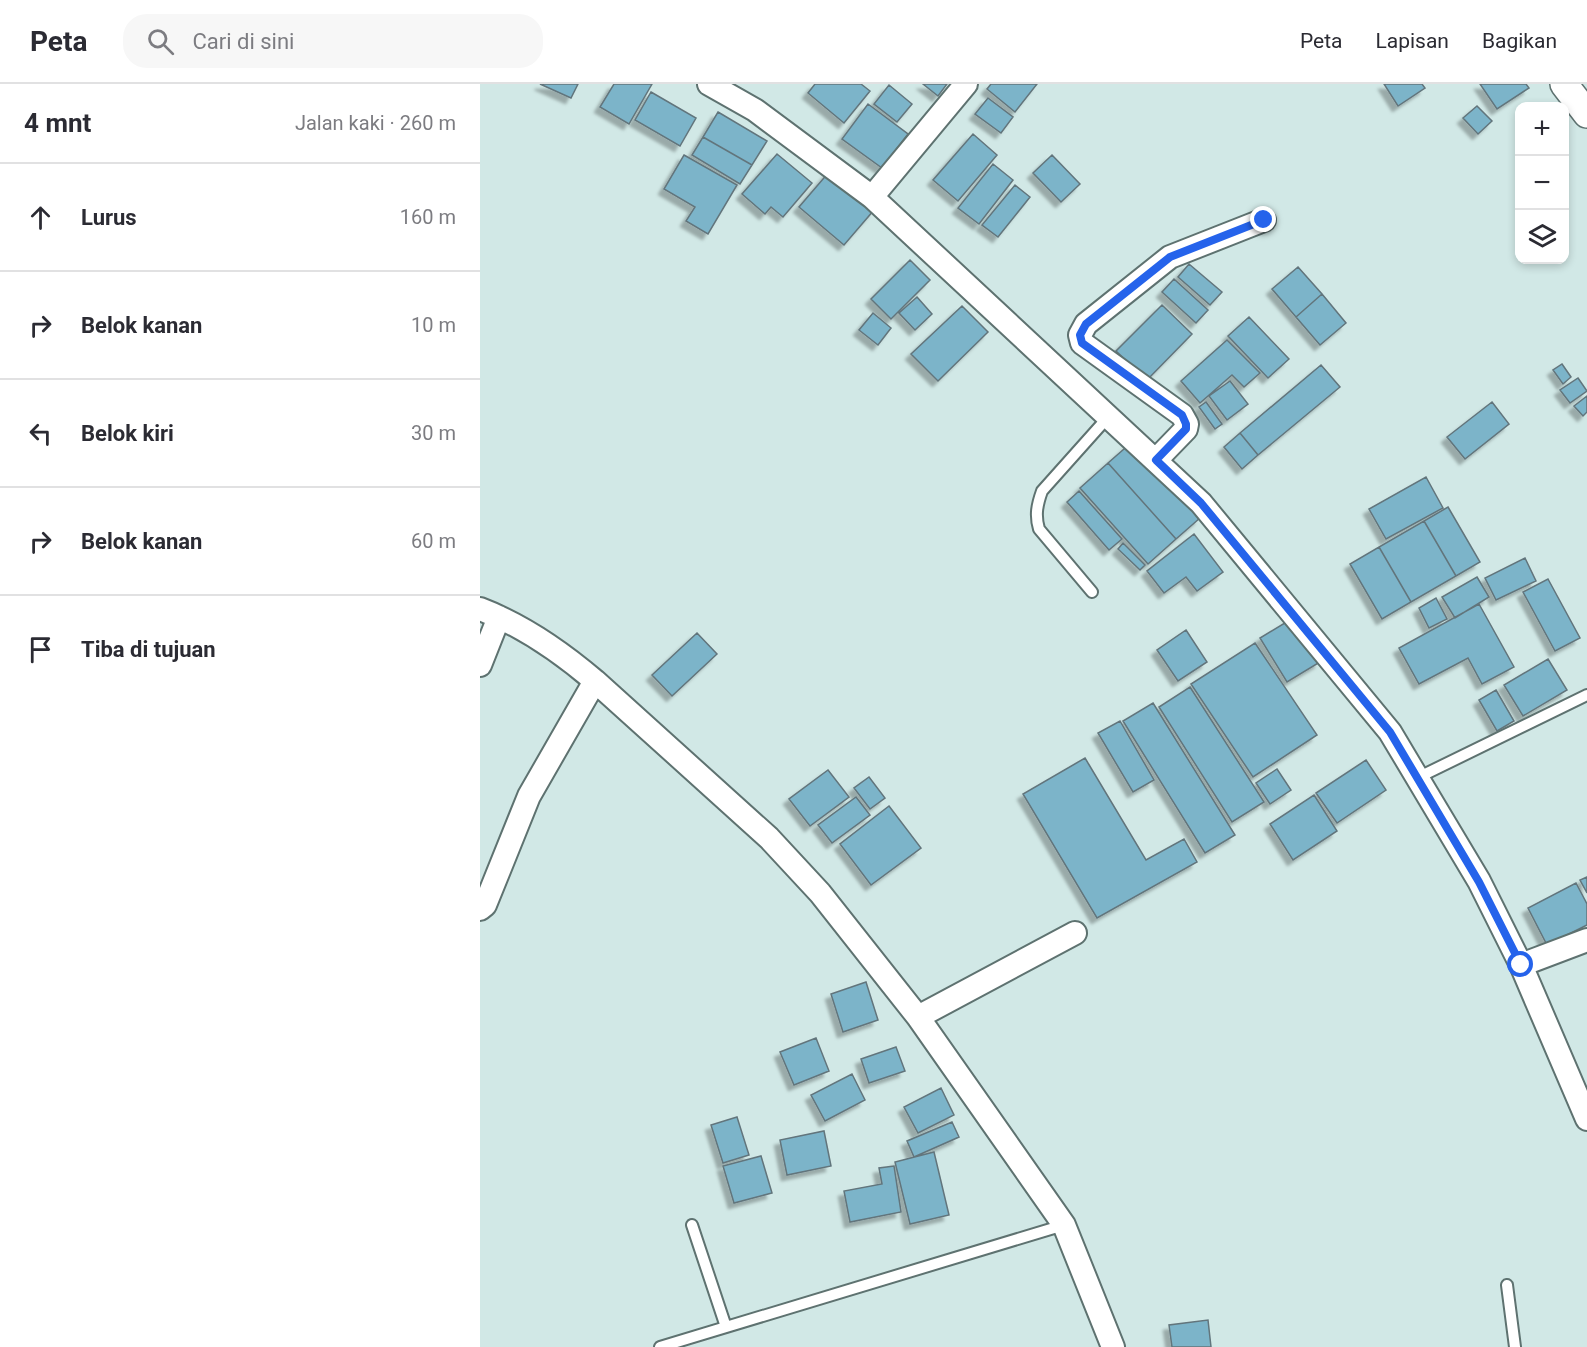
<!DOCTYPE html>
<html lang="id">
<head>
<meta charset="utf-8">
<style>
  :root { --surface:#fff; --page:#f7f7f7; --text:#2b2b33; --muted:#7c7c81; --line:#e1e1e2 }
  body { margin:0; font-family:Roboto,sans-serif; background:var(--page); color:var(--text) }
  .controls { position:absolute; right:18px; top:18px; display:grid; overflow:hidden; border-radius:12px; box-shadow:0 3px 9px #0003 }
  .controls button { width:54px; height:54px; display:grid; place-items:center; padding:0; border:0; border-bottom:2px solid var(--line); background:var(--surface); color:var(--text); font:30px sans-serif }
  .stop { position:absolute; width:18px; height:18px; margin:-14px; border:4px solid #2563eb; border-radius:50%; background:#fff }
  .stop.end { background:#2563eb; border-color:#fff; box-shadow:0 2px 6px #0008 }
  .list { margin:0; padding:0; list-style:none }
  h2 { display:flex; justify-content:space-between; align-items:center; height:78px; margin:0; padding:0 24px; font-size:26px }
  h2 small { font-size:20px; font-weight:400; color:var(--muted) }
  .list li { display:grid; grid-template-columns:39px 1fr auto; gap:18px; align-items:center; box-sizing:border-box; height:108px; padding:0 24px; border-top:2px solid var(--line) }
  .list b { display:block; font-size:22px; white-space:nowrap }
  .list em { font-size:20px; font-style:normal; color:var(--muted) }
  .icon { flex:none; width:33px; height:33px; fill:none; stroke:currentColor; stroke-width:2; stroke-linecap:round; stroke-linejoin:round }
  .map { position:relative; flex:none; width:1107px; height:1263px; overflow:hidden }
  header { display:flex; align-items:center; gap:36px; box-sizing:border-box; height:84px; padding:0 30px; background:var(--surface); border-bottom:2px solid var(--line) }
  header strong { font-size:28px }
  nav { display:flex; gap:33px; margin-inline-start:auto; font-size:21px }
  .search { width:420px; height:54px; background:var(--page); display:flex; align-items:center; gap:15px; box-sizing:border-box; padding:0 21px; border-radius:24px; color:var(--muted); font-size:22px }
  main { display:flex }
  aside { flex:1; background:var(--surface) }
  .map>svg:first-child { display:block }
  .building { fill:#7cb4c9; stroke:#62757c; stroke-width:1.5; filter:url(#shadow) }
  .lines { fill:none; stroke-linecap:round; stroke-linejoin:round }
  .service-casing { stroke:#5e7270; stroke-width:14 }
  .minor-casing { stroke:#5e7270; stroke-width:26 }
  .tertiary-casing { stroke:#5e7270; stroke-width:30 }
  .service { stroke:#fff; stroke-width:10 }
  .minor { stroke:#fff; stroke-width:22 }
  .tertiary { stroke:#fff; stroke-width:27 }
  .route { stroke:#2563eb; stroke-width:8 }
</style>
</head>
<body>
<header>
<strong>Peta</strong>
<div class="search"><svg class="icon" aria-label="search" viewBox="0 0 24 24"><circle cx="10" cy="10" r="6"/><path d="M15 15l6 6"/></svg>Cari di sini</div>
<nav><a>Peta</a><a>Lapisan</a><a>Bagikan</a></nav>
</header>
<main>
<aside>
<h2>4 mnt<small>Jalan kaki · 260 m</small></h2>
<ul class="list">
<li><svg class="icon" aria-label="ahead" viewBox="0 0 24 24"><path d="M12 20V5M6 11l6-6 6 6"/></svg><div><b>Lurus</b></div><em>160 m</em></li>
<li><svg class="icon" aria-label="right" viewBox="0 0 24 24"><path d="M7 20v-9h11M14 6l5 5-5 5"/></svg><div><b>Belok kanan</b></div><em>10 m</em></li>
<li><svg class="icon" aria-label="left" viewBox="0 0 24 24"><path d="M17 20v-9H6M10 6l-5 5 5 5"/></svg><div><b>Belok kiri</b></div><em>30 m</em></li>
<li><svg class="icon" aria-label="right" viewBox="0 0 24 24"><path d="M7 20v-9h11M14 6l5 5-5 5"/></svg><div><b>Belok kanan</b></div><em>60 m</em></li>
<li><svg class="icon" aria-label="arrive" viewBox="0 0 24 24"><path d="M6 21V4h12l-3 4 3 4H6"/></svg><div><b>Tiba di tujuan</b></div></li>
</ul>
</aside>
<div class="map">
<svg width="1107" height="1263" viewBox="0 0 1107 1263">
  <defs>
    <filter id="shadow"><feDropShadow dx="-5.5" dy="5.5" stdDeviation="1.5" flood-color="#0004"/></filter>
  </defs>
  <rect width="100%" height="100%" fill="#d1e8e6"/>
  <path class="building" d="M60 0H98L91 14Z
    M134 0H172L149 40 120 23Z
    M335 0H381L390 7 364 39 328 9Z
    M443 0H467L458 12Z
    M511 0H557L535 28 507 5Z
    M904 0H942L945 4 918 22Z
    M1000 0H1046L1049 4 1017 25Z
    M409 1 432 20 417 38 394 20Z
    M171 8 216 34 200 62 155 36Z
    M508 14 533 33 521 49 495 30Z
    M388 20 428 50 402 84 362 55Z
    M997 22 1012 37 998 50 983 34Z
    M238 28 287 57 272 81 223 53Z
    M493 50 517 71 478 117 453 96Z
    M223 53 272 81 260 100 212 71Z
    M297 70 332 99 303 133 291 123 285 130 262 110Z
    M204 71 257 101 228 150 206 137 215 123 184 105Z
    M572 71 600 100 581 118 553 89Z
    M513 80 533 96 499 140 478 124Z
    M349 88 394 126 364 161 319 123Z
    M535 101 550 113 518 153 502 141Z
    M430 176 450 196 411 235 391 215Z
    M709 180 742 208 730 221 698 193Z
    M818 183 842 210 816 233 792 205Z
    M694 195 728 226 716 239 682 208Z
    M842 210 866 239 840 261 816 233Z
    M437 213 452 230 435 246 419 229Z
    M682 221 712 250 667 296 636 267Z
    M482 222 508 248 458 297 431 270Z
    M393 229 411 244 398 261 379 246Z
    M769 233 809 275 788 294 748 252Z
    M747 256 780 289 764 303 752 291 720 319 701 297Z
    M1082 280 1091 293 1083 300 1073 286Z
    M841 281 860 303 778 371 760 349Z
    M1098 294 1107 307 1090 319 1080 306Z
    M750 297 768 320 747 336 729 312Z
    M1107 312V328L1103 332 1094 322Z
    M726 318 742 340 735 345 719 323Z
    M1012 318 1029 340 985 375 967 353Z
    M760 349 778 371 762 385 744 363Z
    M652 358 720 434 696 455 628 379Z
    M628 379 696 455 668 480 600 404Z
    M946 393 963 424 906 455 889 425Z
    M599 407 642 455 629 466 587 418Z
    M968 423 1000 478 976 492 944 437Z
    M944 437 976 492 931 518 899 463Z
    M714 450 743 488 717 507 706 493 684 509 667 487Z
    M643 459 665 481 660 486 638 465Z
    M899 463 931 518 902 535 870 480Z
    M1045 474 1056 497 1016 516 1005 494Z
    M997 493 1009 513 975 534 962 513Z
    M1068 495 1100 554 1075 567 1043 508Z
    M956 514 967 535 949 544 939 524Z
    M999 520 1034 583 1002 600 988 574 939 600 919 564Z
    M813 534 840 578 807 598 780 554Z
    M706 546 727 578 698 597 677 566Z
    M217 549 237 570 192 612 172 591Z
    M775 559 837 651 773 693 711 600Z
    M1068 575 1087 606 1043 632 1024 601Z
    M710 603 784 718 752 738 679 623Z
    M1016 606 1034 637 1017 647 999 616Z
    M673 619 755 751 725 769 643 637Z
    M640 637 674 696 653 708 618 649Z
    M605 674 666 776 704 755 717 778 617 834 543 710Z
    M886 676 906 706 857 739 836 709Z
    M797 685 811 706 790 720 776 699Z
    M348 686 369 713 330 742 309 715Z
    M389 693 405 714 390 725 374 704Z
    M834 711 857 747 813 776 790 740Z
    M376 713 390 731 352 759 338 741Z
    M409 722 441 764 391 801 360 760Z
    M1107 793V809L1100 796Z
    M1096 799 1107 820V841L1067 861 1048 824Z
    M386 898 398 936 363 948 351 910Z
    M336 954 349 987 314 1001 300 968Z
    M416 963 425 987 389 999 381 975Z
    M372 990 385 1016 345 1037 331 1011Z
    M461 1004 474 1031 438 1049 424 1023Z
    M257 1033 269 1071 243 1079 231 1041Z
    M472 1038 479 1053 434 1073 427 1057Z
    M344 1047 351 1082 307 1091 300 1056Z
    M454 1068 469 1131 430 1140 415 1078Z
    M281 1072 292 1109 254 1119 243 1082Z
    M414 1082 421 1128 370 1138 364 1107 402 1100 399 1084Z
    M728 1236 731 1263H692L689 1241Z"/>
  <g class="lines">
    <defs>
      <path id="service" d="M612 508 559 445C555 431 557 421 562 407L629 332
        M937 694 1107 611
        M212 1141 246 1243
        M1027 1201 1035 1263
        M180 1263 584 1141"/>
      <path id="minor" d="M229 0 275 26 392 113 721 419 910 648 999 797 1041 881 1107 1035
        M392 113 486 0
        M676 376 706 345 707 340 702 331 602 259 600 251 606 240 690 173 784 136
        M0 525C42 541 81 568 115 597L289 754 340 809 438 933 584 1141 633 1263
        M0 581 19 533
        M0 825 5 821 49 712 115 597
        M1041 881 1107 856
        M438 933 595 849"/>
      <path id="tertiary" d="M1084 0 1107 30"/>
    </defs>
    <use href="#service" class="service-casing"/>
    <use href="#minor" class="minor-casing"/>
    <use href="#tertiary" class="tertiary-casing"/>
    <use href="#service" class="service"/>
    <use href="#minor" class="minor"/>
    <use href="#tertiary" class="tertiary"/>
  </g>
  <g class="lines">
    <path class="route" d="M784 136 690 173 606 240 600 251 602 259 702 331 706 340V345L676 376 721 419 910 648 999 798 1041 881"/>
  </g>
</svg>
<div class="controls">
<button>+</button>
<button>−</button>
<button><svg class="icon" aria-label="layers" viewBox="0 0 24 24"><path d="M12 4l9 5-9 5-9-5zM3 14l9 5 9-5"/></svg></button>
</div>
<div class="stop" style="left:1041px;top:881px"></div>
<div class="stop end" style="left:784px;top:136px"></div>
</div>
</main>
</body>
</html>
